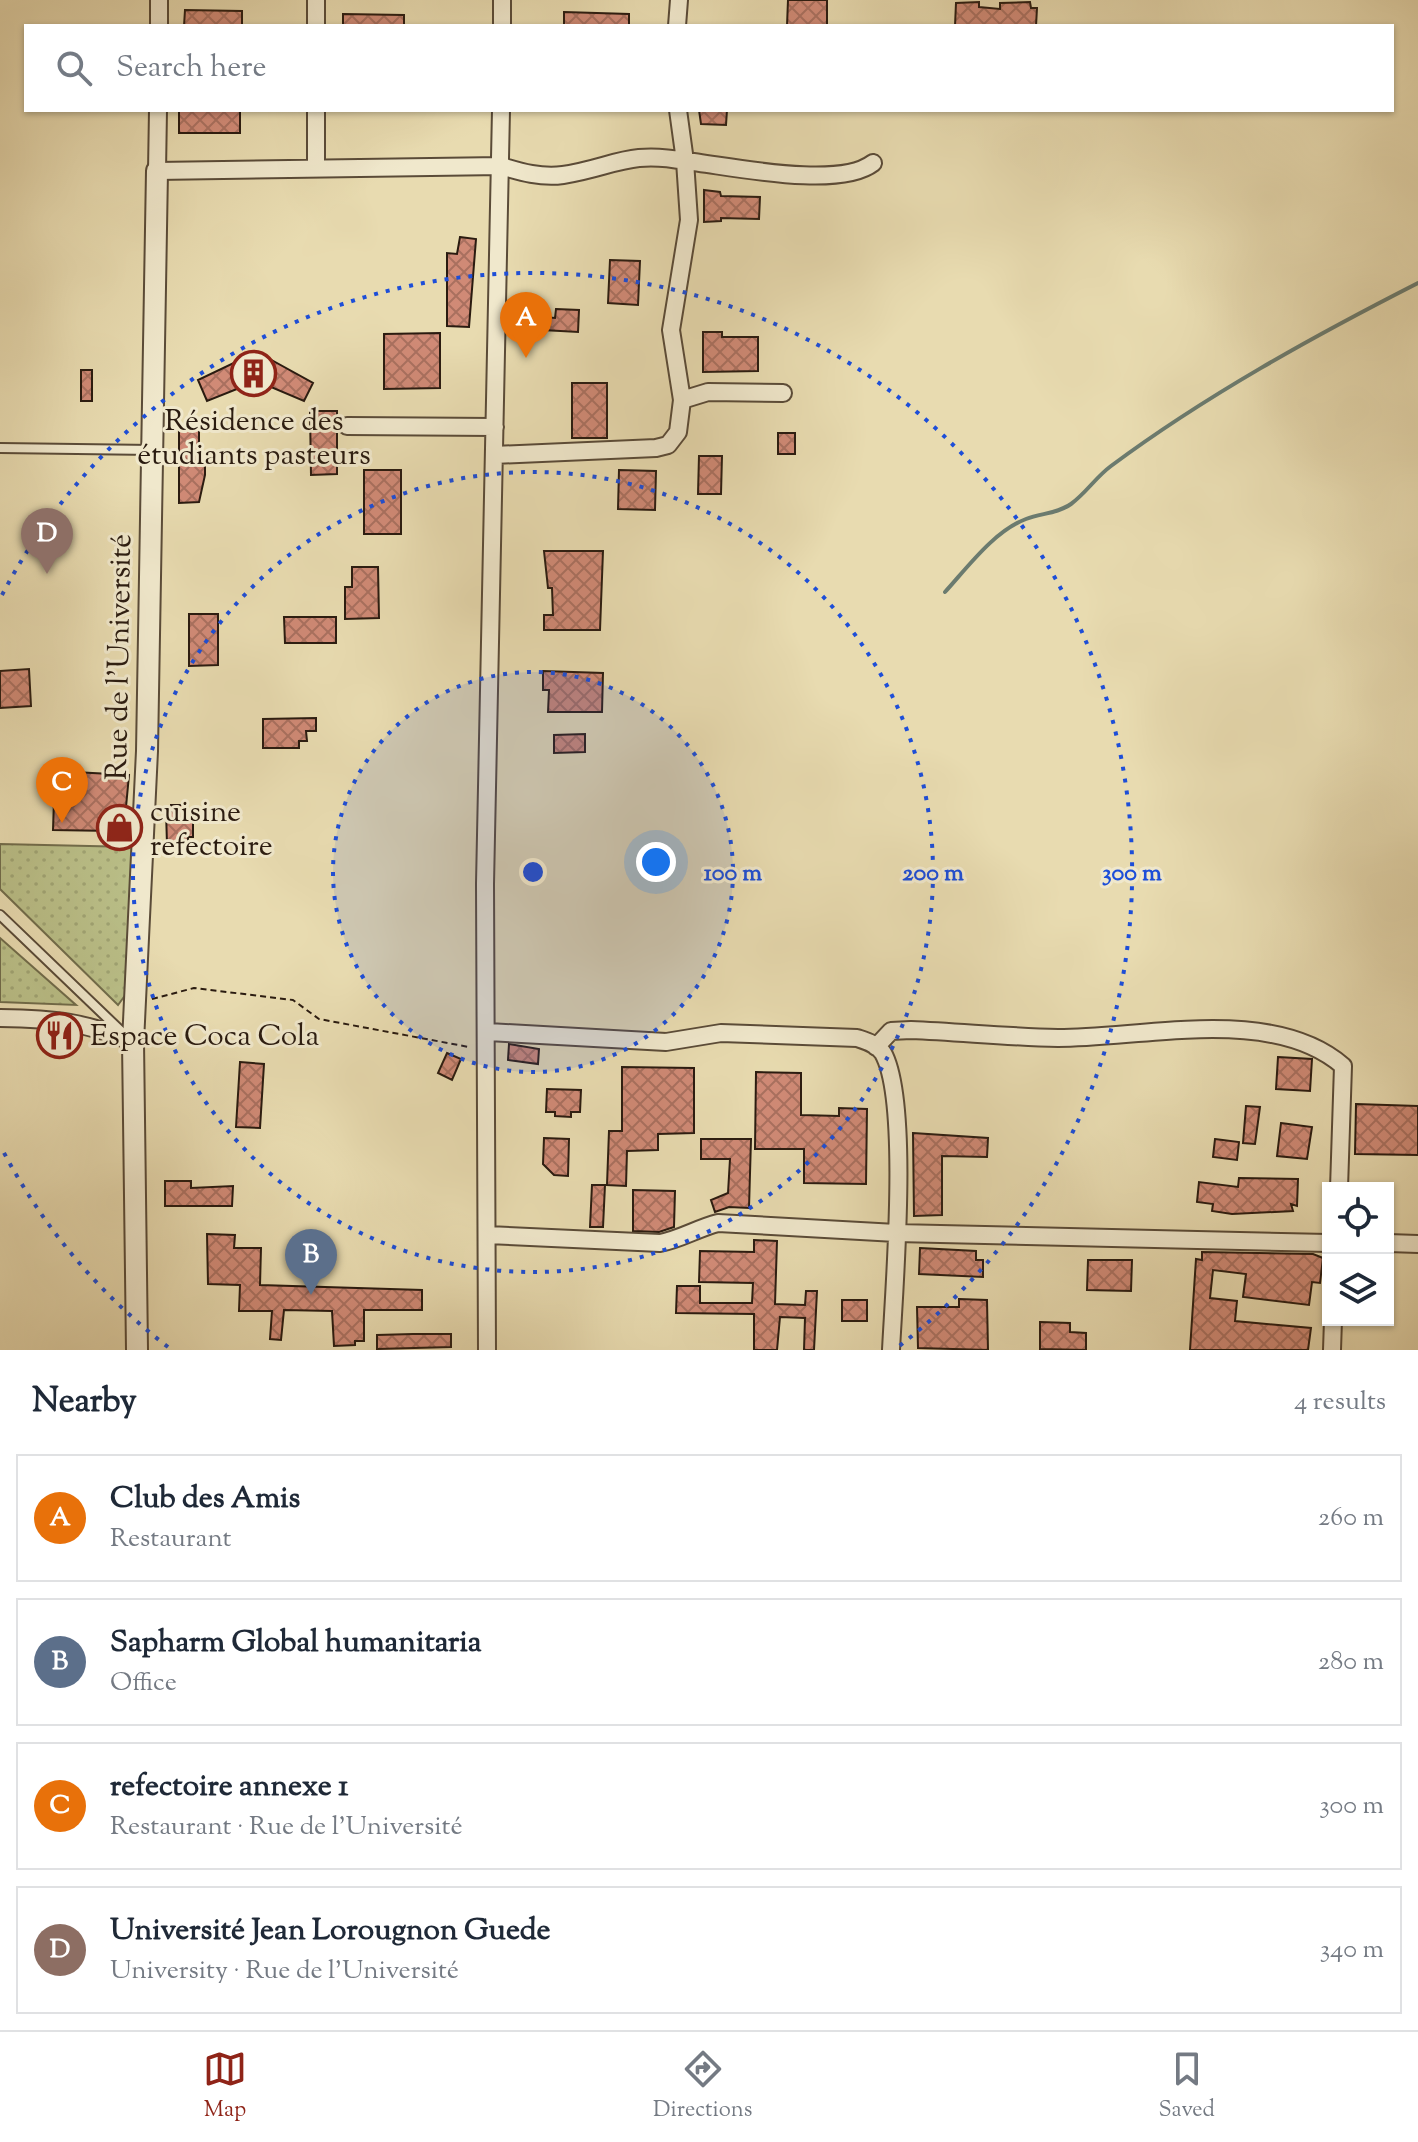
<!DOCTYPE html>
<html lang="en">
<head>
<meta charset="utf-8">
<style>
  :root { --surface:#fff; --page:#f6f6f7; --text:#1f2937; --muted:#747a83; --line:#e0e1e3; --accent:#8f2418 }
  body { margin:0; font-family:"Sorts Mill Goudy",serif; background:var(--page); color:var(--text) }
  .controls { position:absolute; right:24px; bottom:24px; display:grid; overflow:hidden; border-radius:0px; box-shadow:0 2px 6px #0004 }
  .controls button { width:72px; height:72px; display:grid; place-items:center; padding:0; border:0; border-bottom:2px solid var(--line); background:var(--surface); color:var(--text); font:40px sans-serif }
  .you { position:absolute; left:656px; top:862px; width:28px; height:28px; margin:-20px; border:6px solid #fff; border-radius:50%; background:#1a73e8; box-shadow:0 0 0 12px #1a73e833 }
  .badge { display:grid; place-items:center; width:52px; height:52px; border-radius:50%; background:var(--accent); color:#fff; font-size:26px; font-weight:700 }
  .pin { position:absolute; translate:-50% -66px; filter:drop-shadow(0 2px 4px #0008) }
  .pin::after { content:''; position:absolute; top:42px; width:28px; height:24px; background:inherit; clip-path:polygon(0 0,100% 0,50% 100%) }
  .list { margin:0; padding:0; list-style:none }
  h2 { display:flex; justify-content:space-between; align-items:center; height:104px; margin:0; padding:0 32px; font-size:34px }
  h2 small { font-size:26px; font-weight:400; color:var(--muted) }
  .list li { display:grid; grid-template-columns:52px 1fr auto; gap:24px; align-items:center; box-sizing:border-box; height:128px; margin:0 16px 16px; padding:0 16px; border:2px solid var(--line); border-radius:0px }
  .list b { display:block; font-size:30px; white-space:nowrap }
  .list p { margin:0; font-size:26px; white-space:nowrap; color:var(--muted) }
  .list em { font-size:26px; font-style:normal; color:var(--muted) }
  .icon { flex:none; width:44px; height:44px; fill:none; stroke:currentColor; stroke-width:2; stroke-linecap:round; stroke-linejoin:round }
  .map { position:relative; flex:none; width:1418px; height:1350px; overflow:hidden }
  .search { position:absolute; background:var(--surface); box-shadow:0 2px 6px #0004; left:24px; right:24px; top:24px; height:88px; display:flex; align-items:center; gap:20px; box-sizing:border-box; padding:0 28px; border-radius:0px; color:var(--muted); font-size:30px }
  .sheet { height:680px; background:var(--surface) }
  nav { display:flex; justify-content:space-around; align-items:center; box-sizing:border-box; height:112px; border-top:2px solid var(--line); background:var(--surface); font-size:22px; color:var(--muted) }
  nav a { display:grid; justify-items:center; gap:4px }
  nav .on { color:var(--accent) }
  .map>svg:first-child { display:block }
  .grass { fill:url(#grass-dots); stroke:#726d4c; stroke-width:2 }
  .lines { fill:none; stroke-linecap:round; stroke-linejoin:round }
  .stream { stroke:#6b7b6f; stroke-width:4 }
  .building { fill:url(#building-cross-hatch); stroke:#2a1b10; stroke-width:2 }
  .service-casing { stroke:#5a4b38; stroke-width:12 }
  .minor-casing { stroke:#5a4b38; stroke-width:20 }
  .tertiary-casing { stroke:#5a4b38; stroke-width:24 }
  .path { stroke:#2a1b10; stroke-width:2; stroke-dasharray:6 4; stroke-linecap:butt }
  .service { stroke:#f0e8cc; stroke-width:8 }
  .minor { stroke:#f0e8cc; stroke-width:16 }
  .tertiary { stroke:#f0e8cc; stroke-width:20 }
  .ring { fill:none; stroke:#1d4ed8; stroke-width:4; stroke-dasharray:4 8 }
  .labels { text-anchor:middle; stroke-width:6; stroke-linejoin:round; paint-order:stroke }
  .poi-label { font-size:30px; fill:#2a1b10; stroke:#f0e8cc; text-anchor:start }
  .street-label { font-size:30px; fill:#2a1b10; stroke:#f0e8cc }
  .centre { fill:#1d4ed8; stroke:#f0e8cc; stroke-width:4 }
  .ring-label { font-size:24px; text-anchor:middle; font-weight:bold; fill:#1d4ed8; stroke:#f0e8cc; stroke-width:6; stroke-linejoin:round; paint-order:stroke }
</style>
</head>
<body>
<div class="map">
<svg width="1418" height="1350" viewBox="0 0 1418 1350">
  <defs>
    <pattern id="grass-dots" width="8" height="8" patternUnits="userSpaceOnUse" patternTransform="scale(2)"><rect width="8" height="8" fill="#babf88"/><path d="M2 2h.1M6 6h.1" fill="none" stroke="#a0a474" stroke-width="1.8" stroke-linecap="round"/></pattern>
    <pattern id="building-cross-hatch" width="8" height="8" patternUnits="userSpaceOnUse" patternTransform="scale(2)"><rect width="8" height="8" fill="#d08a76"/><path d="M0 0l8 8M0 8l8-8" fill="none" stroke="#a9705f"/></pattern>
  </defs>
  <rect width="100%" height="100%" fill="#e8dbb0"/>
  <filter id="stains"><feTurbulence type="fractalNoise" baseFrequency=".0025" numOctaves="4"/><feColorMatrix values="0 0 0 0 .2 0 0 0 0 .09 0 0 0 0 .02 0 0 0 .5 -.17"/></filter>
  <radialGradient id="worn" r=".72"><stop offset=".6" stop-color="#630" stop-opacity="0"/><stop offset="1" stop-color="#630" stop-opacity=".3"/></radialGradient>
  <path class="grass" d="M0 844 133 847 129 990 118 1005 0 889Z
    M0 938 76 1005 0 1002Z"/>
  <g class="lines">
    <path class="stream" d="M945 592C967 568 994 531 1026 519 1041 513 1057 514 1071 504 1086 493 1096 477 1111 466 1205 396 1314 336 1418 283"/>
  </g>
  <path class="building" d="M788 0H827V26H787Z
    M979 2V7L1000 9V3L1030 2 1031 8H1037L1036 26H955L956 3Z
    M185 10 242 11V26H184Z
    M564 12 629 14V26H564Z
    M343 14 404 15V26H343Z
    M179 110H240V133H179Z
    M699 110H727L726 125 701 124Z
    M704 190 720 192 721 196 760 197 759 219 721 218V221L704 222Z
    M460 237 476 239 469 327 447 326V253L457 254Z
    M610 260 640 261 638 305 608 303Z
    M556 309 579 310 578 332 543 330 544 317 555 318Z
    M703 332H722V337H758V371L703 372Z
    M440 333V388L384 389V334Z
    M257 352 313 383 304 401 257 381 207 401 198 380Z
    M81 370H92V401H81Z
    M572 383H607V438H572Z
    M310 411H337V474L311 475Z
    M179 427H199V464H205V475L199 502 179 503Z
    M778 433H795V454H778Z
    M699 456H722L721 494H698Z
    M364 470H401V534H364Z
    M619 470 656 471 655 510 618 509Z
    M544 551H603L600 630H544V615H553L552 588H548Z
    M352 567H378L379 618 345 619V587H352Z
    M189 614H218V665L189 666Z
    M284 617H336V643H285Z
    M29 669 31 706 0 708V671Z
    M543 671 603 673 602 712H548L549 690H543Z
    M316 718V731H306L307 741H299V748H263V719Z
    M585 734V752L554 753V735Z
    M55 771 129 775 123 839H113V831L53 830Z
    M171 805H185V810H190V815H193V837H188V844H167L166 811H171Z
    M509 1044 539 1049 538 1064 508 1060Z
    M447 1053 461 1059 452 1080 438 1073Z
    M1278 1057 1312 1059 1310 1091 1276 1089Z
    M240 1062 264 1064 260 1128 236 1127Z
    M622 1067 694 1068V1133L658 1134V1150L627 1151 626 1186 607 1185 609 1131H622Z
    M756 1072 801 1073V1115L839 1116V1108L867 1109 866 1184 804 1183V1149H755Z
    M547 1089 581 1090 580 1112H571V1117L555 1116V1112H546Z
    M1356 1104 1418 1106V1155L1355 1154Z
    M1246 1106 1260 1107 1255 1144 1243 1143Z
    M1281 1123 1312 1127 1307 1159 1277 1156Z
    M913 1133 988 1138 987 1157 942 1156V1215L914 1216Z
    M544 1138 569 1139 568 1176 554 1175 543 1164Z
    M701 1139H751L749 1208 729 1207 715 1212 711 1200 728 1193 730 1159H701Z
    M1215 1139 1239 1142 1237 1160 1213 1157Z
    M1239 1178 1298 1179 1297 1206 1291 1204 1293 1211 1232 1214 1212 1211 1213 1204 1197 1202 1199 1182 1238 1187Z
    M165 1181H191V1188L233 1186 232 1206H165Z
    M592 1185H605L603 1227H590Z
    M633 1190 675 1191 674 1227 659 1232 633 1231Z
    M207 1234 235 1235 234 1248H261L260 1285 422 1290V1310H364V1341H355V1345L334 1346 332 1311 284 1310 281 1340 270 1339 272 1311H239L240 1285 208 1284Z
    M754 1240 777 1241 775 1304 805 1305 806 1291H817L814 1350H804L805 1318 780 1317 777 1350H754V1314L676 1313 677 1286H700V1303H752L753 1283 699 1282 700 1251 754 1252Z
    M920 1248 976 1251V1260H983V1277L919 1274Z
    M1202 1252 1313 1254 1323 1258 1320 1283 1312 1282 1309 1305 1243 1297 1246 1274 1213 1270 1210 1298 1237 1301 1235 1321 1311 1328 1308 1350H1190L1196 1259 1202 1260Z
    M1088 1260H1132L1131 1291 1087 1290Z
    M959 1299 987 1300 988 1350 918 1348 917 1307H959Z
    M842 1300H867V1321H842Z
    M1040 1322 1070 1323V1332L1086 1333V1350L1040 1349Z
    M413 1334H451V1347L377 1349V1335Z"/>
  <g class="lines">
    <defs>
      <path id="service" d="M0 448 153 450
        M0 915 124 1034"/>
      <path id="minor" d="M159 26V0
        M316 26V0
        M502 26V0
        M677 26 679 0
        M158 110 157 171 501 166C521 172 541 178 563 175 614 167 628 150 685 161L689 220 671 330 682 400
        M678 110 685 161C730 166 838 190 873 163
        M316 166V110
        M347 426 495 427
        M494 455 656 448 668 445 678 432 682 400 708 392 783 393
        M0 1018C55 1019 82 1021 133 1042
        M488 1032 666 1042 721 1033 857 1038C866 1041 877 1044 883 1053 910 1101 894 1288 891 1350
        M876 1047 891 1031 911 1030C960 1032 1009 1037 1058 1038 1144 1038 1273 1005 1343 1066L1339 1188
        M488 1235 660 1243C681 1239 698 1228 718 1223L896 1233 1328 1243
        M1388 1243 1418 1244
        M487 1350 485 884 501 110
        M1332 1350 1333 1320"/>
      <path id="tertiary" d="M137 1350 133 1042 147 751 157 171"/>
    </defs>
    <use href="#service" class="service-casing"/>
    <use href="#minor" class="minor-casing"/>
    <use href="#tertiary" class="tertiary-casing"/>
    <path class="path" d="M152 999 194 988 293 1000 319 1019 469 1047"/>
    <use href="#service" class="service"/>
    <use href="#minor" class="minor"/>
    <use href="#tertiary" class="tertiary"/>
  </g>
  <circle cx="533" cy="872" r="200" fill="#1d4ed8" fill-opacity=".12"/>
  <g class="ring">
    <circle cx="533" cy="872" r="200"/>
    <circle cx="533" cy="872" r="400"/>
    <path d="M168 1347A599 599 0 0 1 2 1149M2 595A599 599 0 1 1 898 1347"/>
  </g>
  <defs>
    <symbol id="building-ring" viewBox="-11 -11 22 22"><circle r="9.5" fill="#f0e8cc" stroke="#8f2418" stroke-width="1.5"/><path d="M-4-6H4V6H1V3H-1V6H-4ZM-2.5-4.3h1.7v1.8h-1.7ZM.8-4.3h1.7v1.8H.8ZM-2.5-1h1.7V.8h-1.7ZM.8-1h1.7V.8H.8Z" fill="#8f2418"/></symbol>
    <symbol id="shop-ring" viewBox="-11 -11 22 22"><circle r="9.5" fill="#f0e8cc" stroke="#8f2418" stroke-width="1.5"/><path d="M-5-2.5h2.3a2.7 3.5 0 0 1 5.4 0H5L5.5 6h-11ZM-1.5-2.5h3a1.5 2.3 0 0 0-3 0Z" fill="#8f2418"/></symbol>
    <symbol id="restaurant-ring" viewBox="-11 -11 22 22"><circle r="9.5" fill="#f0e8cc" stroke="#8f2418" stroke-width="1.5"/><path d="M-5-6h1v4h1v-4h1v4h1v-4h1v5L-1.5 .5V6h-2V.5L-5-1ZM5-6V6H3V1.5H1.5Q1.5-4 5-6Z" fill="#8f2418"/></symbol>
  </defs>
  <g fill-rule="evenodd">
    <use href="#building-ring" x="228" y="348" width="51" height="51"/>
    <use href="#shop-ring" x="94" y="802" width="51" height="51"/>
    <use href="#restaurant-ring" x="34" y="1010" width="51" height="51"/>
  </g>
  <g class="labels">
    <g class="poi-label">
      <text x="254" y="430" text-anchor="middle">Résidence des<tspan x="254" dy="34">étudiants pasteurs</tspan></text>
      <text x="150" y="821">cuisine<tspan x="150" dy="34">refectoire</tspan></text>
      <text x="90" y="1045">Espace Coca Cola</text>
    </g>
    <g class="street-label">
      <text transform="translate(118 657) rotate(-89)" y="10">Rue de l'Université</text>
    </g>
  </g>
  <circle cx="533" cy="872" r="12" class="centre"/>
  <g class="ring-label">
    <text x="733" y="880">100 m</text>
    <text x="933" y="880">200 m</text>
    <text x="1132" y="880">300 m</text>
  </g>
  <rect width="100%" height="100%" filter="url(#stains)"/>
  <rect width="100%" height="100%" fill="url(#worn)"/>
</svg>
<div class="controls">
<button><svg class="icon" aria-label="locate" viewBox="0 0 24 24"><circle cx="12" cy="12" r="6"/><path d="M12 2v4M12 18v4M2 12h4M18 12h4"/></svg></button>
<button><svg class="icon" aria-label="layers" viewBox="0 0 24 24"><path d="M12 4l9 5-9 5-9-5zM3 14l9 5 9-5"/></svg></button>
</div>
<div class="you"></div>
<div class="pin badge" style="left:526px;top:358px;background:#e8710a">A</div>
<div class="pin badge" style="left:311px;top:1295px;background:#5c6f8a">B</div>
<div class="pin badge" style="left:62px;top:823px;background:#e8710a">C</div>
<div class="pin badge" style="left:47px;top:574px;background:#8d6e63">D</div>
<div class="search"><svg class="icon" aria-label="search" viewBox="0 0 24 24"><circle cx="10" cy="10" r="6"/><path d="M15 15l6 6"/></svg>Search here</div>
</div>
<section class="sheet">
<h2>Nearby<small>4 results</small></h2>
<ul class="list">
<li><span class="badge" style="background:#e8710a">A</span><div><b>Club des Amis</b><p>Restaurant</p></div><em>260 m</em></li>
<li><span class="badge" style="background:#5c6f8a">B</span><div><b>Sapharm Global humanitaria</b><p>Office</p></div><em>280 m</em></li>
<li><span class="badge" style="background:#e8710a">C</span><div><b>refectoire annexe 1</b><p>Restaurant · Rue de l'Université</p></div><em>300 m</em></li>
<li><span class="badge" style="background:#8d6e63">D</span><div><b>Université Jean Lorougnon Guede</b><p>University · Rue de l'Université</p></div><em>340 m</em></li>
</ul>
</section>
<nav>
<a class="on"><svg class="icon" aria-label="map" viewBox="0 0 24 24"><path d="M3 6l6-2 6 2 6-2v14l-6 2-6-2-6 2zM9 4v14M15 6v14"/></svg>Map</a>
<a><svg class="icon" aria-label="directions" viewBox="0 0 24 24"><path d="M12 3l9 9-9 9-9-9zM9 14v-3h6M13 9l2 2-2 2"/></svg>Directions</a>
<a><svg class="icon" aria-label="saved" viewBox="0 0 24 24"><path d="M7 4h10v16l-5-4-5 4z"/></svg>Saved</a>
</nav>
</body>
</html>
